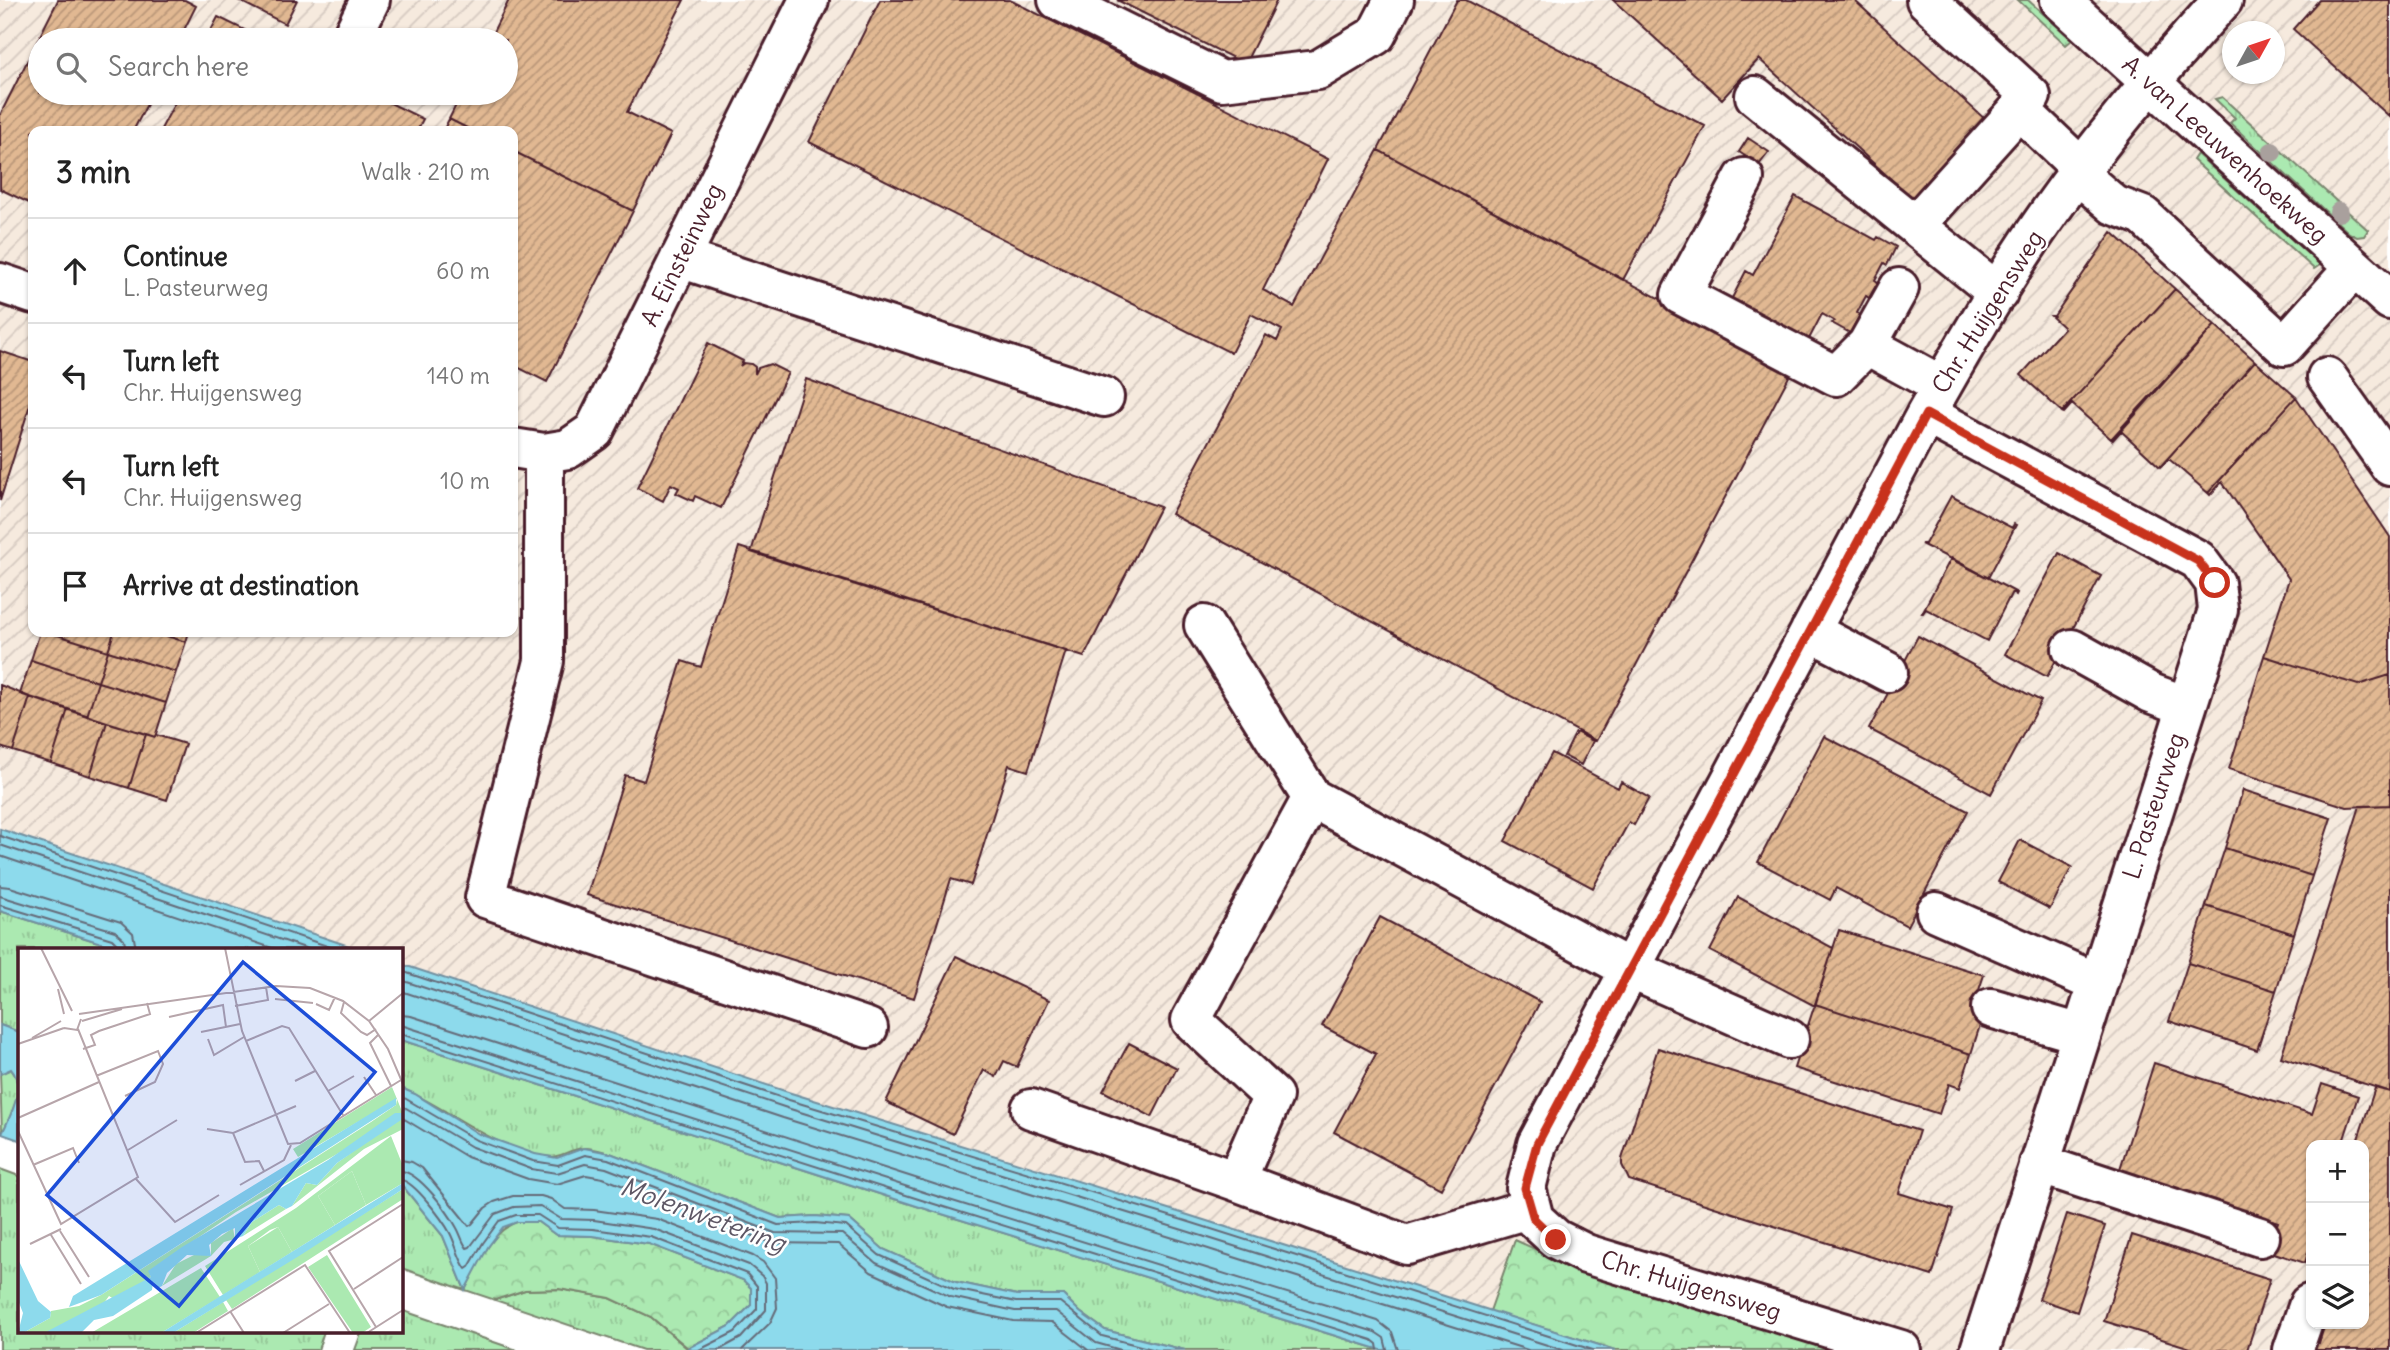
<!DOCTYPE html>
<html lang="en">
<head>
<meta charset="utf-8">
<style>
  :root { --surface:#fff; --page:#f2f2f2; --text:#222; --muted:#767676; --line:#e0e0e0 }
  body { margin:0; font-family:Delius,sans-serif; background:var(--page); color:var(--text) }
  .controls { position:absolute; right:21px; bottom:21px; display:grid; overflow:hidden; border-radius:14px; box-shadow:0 2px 5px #0004 }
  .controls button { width:63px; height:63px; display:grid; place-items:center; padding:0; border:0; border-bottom:2px solid var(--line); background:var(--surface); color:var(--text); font:35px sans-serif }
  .compass { position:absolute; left:2222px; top:21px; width:63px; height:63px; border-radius:50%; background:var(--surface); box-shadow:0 2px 5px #0004; rotate:50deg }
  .stop { position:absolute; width:21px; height:21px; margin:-16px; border:5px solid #c8321e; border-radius:50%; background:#fff }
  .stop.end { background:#c8321e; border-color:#fff; box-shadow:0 2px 7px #0008 }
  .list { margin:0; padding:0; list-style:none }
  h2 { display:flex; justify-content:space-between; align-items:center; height:91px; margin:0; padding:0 28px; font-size:30px }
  h2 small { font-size:23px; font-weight:400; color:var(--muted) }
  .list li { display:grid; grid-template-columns:46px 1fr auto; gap:21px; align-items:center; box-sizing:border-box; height:105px; padding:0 28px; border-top:2px solid var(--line) }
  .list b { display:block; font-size:26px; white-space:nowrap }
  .list p { margin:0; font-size:23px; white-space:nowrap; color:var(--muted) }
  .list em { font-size:23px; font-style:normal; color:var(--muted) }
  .icon { flex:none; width:38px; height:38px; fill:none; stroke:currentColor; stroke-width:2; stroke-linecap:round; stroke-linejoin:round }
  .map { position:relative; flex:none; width:2390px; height:1350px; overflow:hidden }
  .search { position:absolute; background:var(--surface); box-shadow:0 2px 5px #0004; left:28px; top:28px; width:490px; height:77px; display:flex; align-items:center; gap:18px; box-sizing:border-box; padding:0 24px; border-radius:38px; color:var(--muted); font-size:26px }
  .panel { position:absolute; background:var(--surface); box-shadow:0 2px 5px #0004; left:28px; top:126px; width:490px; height:511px; border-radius:14px }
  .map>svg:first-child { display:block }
  .industrial { fill:url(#industrial-furrows); fill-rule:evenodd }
  .grass { fill:url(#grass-tufts); stroke:#7a846e; stroke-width:2 }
  .forest { fill:url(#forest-crowns); stroke:#7a846e; stroke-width:2 }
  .water { fill:#8ddaec; stroke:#728f9f; stroke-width:2 }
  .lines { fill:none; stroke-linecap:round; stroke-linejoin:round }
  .shore { stroke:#656a78; stroke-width:2 }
  .building { fill:url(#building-hatch); stroke:#4a1f2b; stroke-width:2 }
  .minor-casing { stroke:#4a1f2b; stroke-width:44 }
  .minor { stroke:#fff; stroke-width:38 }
  .tree { fill:#a9a09d }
  .route { stroke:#c8321e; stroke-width:9 }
  .labels { text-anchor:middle; stroke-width:5; stroke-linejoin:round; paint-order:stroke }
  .street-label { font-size:24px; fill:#4a1f2b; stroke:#fff }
  .water-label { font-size:26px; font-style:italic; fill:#5e5765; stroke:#fff }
  .inset-road { fill:none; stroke:#b7a5aa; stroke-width:2 }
  .view { fill:#1d4ed8; fill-opacity:0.15; stroke:#1d4ed8; stroke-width:3.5 }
  .inset-edge { fill:none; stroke:#4a1f2b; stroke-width:3.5 }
</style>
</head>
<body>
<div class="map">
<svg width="2390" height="1350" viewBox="0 0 2390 1350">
  <defs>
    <pattern id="industrial-furrows" width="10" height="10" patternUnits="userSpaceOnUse" patternTransform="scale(1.75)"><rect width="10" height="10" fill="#f6eade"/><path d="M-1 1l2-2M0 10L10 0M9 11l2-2" fill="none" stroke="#d4c8bf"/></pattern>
    <pattern id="grass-tufts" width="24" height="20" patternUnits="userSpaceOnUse" patternTransform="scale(1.75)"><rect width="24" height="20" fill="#abe9b1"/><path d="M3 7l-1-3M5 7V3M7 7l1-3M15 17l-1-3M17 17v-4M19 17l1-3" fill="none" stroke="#95c798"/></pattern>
    <pattern id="forest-crowns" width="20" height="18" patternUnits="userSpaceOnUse" patternTransform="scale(1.75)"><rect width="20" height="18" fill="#abe9b1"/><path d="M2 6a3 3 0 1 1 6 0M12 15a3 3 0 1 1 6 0" fill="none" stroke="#95c798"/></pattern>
    <pattern id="building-hatch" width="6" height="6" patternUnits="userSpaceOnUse" patternTransform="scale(1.75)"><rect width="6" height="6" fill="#e1b892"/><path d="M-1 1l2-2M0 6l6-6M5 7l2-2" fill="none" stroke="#b89577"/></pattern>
  </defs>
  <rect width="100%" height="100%" fill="#fff"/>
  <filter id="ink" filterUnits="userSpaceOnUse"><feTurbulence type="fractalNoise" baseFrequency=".0143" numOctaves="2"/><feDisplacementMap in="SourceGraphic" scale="14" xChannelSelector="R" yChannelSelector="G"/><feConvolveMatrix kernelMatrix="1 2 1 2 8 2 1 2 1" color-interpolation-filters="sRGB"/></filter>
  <g filter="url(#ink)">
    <path class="industrial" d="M0 0H2390V1350H1499L401 983V949H306L0 840ZM2232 32H2274V74H2232ZM40 40H506V93H40ZM33 131H513V632H33ZM2311 1145H2364V1324H2311Z"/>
    <path class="grass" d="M2018 0H2028L2072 40 2066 45Z
      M2222 97 2368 230 2364 236 2357 237 2349 233 2230 123 2235 118 2215 99Z
      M2197 154 2320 265 2314 269 2193 160Z
      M0 911 120 949H19V1032L0 1025Z
      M401 1040 929 1210 1381 1350H1185L1105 1330 1080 1312 1063 1295H1017L956 1282 883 1249 849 1219 815 1216 780 1218 610 1153C602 1151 591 1147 584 1148 563 1150 563 1161 537 1155 485 1143 448 1108 401 1088Z
      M11 1069C27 1089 11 1114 2 1134L0 1074Z
      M0 1169 19 1176V1331H324L318 1350H0Z
      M401 1184 443 1236 465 1290 401 1268Z
      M559 1289 610 1298 651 1317 689 1350H643L495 1300 525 1290Z
      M401 1310 517 1350H355L362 1331H401Z"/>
    <path class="forest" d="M517 1222H538L556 1235 592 1236 649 1244 743 1280 751 1288V1305L730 1326 688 1348 651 1317 610 1298 559 1289 525 1290 495 1300 465 1290C478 1266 490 1231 517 1222Z
      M1515 1240 1607 1282 1841 1350H1615L1490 1311Z"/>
    <path class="water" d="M0 829 358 949H120L0 911Z
      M401 964 791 1093 1188 1215 1615 1350H1381L929 1210 401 1040Z
      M0 1025 19 1032V1140L2 1134C10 1115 27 1088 11 1069L0 1074Z
      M401 1088 415 1094 479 1134 535 1154 557 1158 584 1148 610 1153 780 1218 815 1216 849 1219 883 1249 956 1282 1017 1295H1063L1080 1312 1105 1330 1185 1350H689L688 1348 730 1326 751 1305V1288L743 1280 649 1244 592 1236 556 1235 538 1222H517L503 1227 488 1247 465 1290 443 1236 401 1184Z"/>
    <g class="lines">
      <path class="shore" d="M0 836 336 949
        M0 845 308 949
        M0 856 275 949
        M0 886 10 887 121 922 133 933 136 949
        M0 896 115 931 124 939 126 949
        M0 905 112 939 116 943 117 949
        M401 971 789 1100 1186 1221 1593 1350
        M401 980 787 1108 1183 1230 1563 1350
        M401 991 783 1118 1180 1240 1528 1350
        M401 1015 411 1016 937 1185 1378 1321 1392 1332 1398 1350
        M401 1025 933 1195 1375 1332 1384 1338 1387 1350
        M401 1034 931 1203 1372 1340 1377 1344 1378 1350
        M401 1096 476 1140 533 1161 558 1165 585 1155 608 1159 778 1225 815 1223 846 1226 879 1255 954 1289 1016 1302H1060L1102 1336 1156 1350
        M401 1105 472 1147 531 1169 557 1173 585 1164 606 1168 775 1233 842 1234 876 1263 951 1297 1015 1311H1056L1096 1343 1121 1350
        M401 1117 467 1157 528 1179 557 1184 586 1175 603 1178 772 1243 838 1244 871 1272 947 1307 1013 1321 1052 1322 1088 1350
        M401 1160 412 1162 422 1168 469 1226 472 1224 485 1208 494 1202 513 1196H541L551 1199 565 1209 594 1210 657 1219 753 1256 763 1262 775 1278 777 1308 770 1323 742 1350
        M401 1171C419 1172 449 1213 457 1228 461 1235 462 1242 467 1248L470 1247 495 1214 514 1207 540 1206 561 1219 594 1220 654 1229 749 1265 762 1276 766 1283V1310L741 1338 719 1350
        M401 1180C414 1181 443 1220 450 1233 456 1244 458 1258 466 1269L469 1267 483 1243 499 1221 516 1215H538L558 1228 593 1229 651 1237 747 1274 757 1286V1309L735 1332 699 1350"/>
    </g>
    <path class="building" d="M58 0H185L196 6 179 40H40V93H153L133 131H33V205L0 189V115Z
      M238 0H297L285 24Z
      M509 0H684L627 112 671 134 633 211 513 151V131H473L449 119 462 93H506V40H489Z
      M880 0H1010L1328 159 1263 290 1294 307 1378 150 1793 369 1596 741 1171 514 1266 335 1277 341 1282 330 1251 314 1231 353 809 142Z
      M1117 0H1277L1245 64Z
      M1457 0H1466L1705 126 1623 280 1378 150Z
      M1613 0H1854L1987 121 1915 201 1759 59 1722 99Z
      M2319 0H2390V117L2293 29Z
      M218 17 265 40H206Z
      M180 93H370L423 119 417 131H160Z
      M449 119 473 131H443Z
      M1748 138 1769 152 1759 165 1739 152Z
      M513 151 633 211 547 382 513 365Z
      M1795 196 1876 240 1878 237 1896 247 1887 265 1884 263 1875 280 1878 282 1869 298 1866 296 1857 313 1860 315 1850 333 1832 323 1834 321 1822 314 1808 341 1731 300 1746 271 1753 275Z
      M2112 232 2175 289 2062 412 2021 375 2064 328 2051 316H2054Z
      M2175 289 2215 325 2111 439 2072 404 2064 413 2062 412Z
      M2215 325 2255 361 2160 467 2121 431 2112 441Z
      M708 343 743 361 740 366 744 363 751 364 755 367V374L758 368 770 364 788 373 721 508 695 496 693 501 676 493 679 488 671 484 663 501 637 488Z
      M0 351 33 362V395L0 501Z
      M2255 361 2296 397 2208 493 2169 459 2160 467Z
      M806 379 1160 507 1084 657 751 552Z
      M2296 397 2390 537V675L2358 685 2264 656 2289 579 2222 482 2210 495 2208 493Z
      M1951 496 2012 528 2014 524 2016 525 1988 578 1921 544H1925Z
      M739 547 1066 651 1028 771 1009 765 971 885 951 879 914 998 587 895 625 775 644 781 682 661 701 667Z
      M2059 553 2101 576 2047 677 2005 654Z
      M1951 558 2017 593 2016 595 2012 592 1987 641 1926 609 1923 613H1922Z
      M40 632H48L108 651 98 682 31 660Z
      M48 632H114L108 651Z
      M114 632H154L186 642 176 672 108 651Z
      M154 632H189L186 642Z
      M1918 636 2041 701 1991 794 1869 729Z
      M108 651 176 672 166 703 98 682Z
      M2264 656 2358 685 2390 675V805L2347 807 2229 769Z
      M31 660 98 682 87 716 20 694Z
      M98 682 166 703 155 737 87 716Z
      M0 685 30 697 13 751 0 747Z
      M30 697 68 709 51 763 13 751Z
      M68 709 107 722 90 776 51 763Z
      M107 722 146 734 129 788 90 776Z
      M1576 732 1593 741 1581 765 1564 756Z
      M146 734 155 737 156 735 185 744 167 800 129 788Z
      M1824 736 1968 811 1907 926 1836 888 1830 900 1758 862Z
      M1552 753 1618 788 1621 782 1649 798 1634 825 1629 822 1593 888 1505 841Z
      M2243 790 2331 818 2312 876 2225 848Z
      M2390 805V1092L2281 1057 2360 806Z
      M2020 840 2072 867 2050 909 1998 882Z
      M2225 848 2312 876 2294 934 2206 906Z
      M1738 897 1833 948 1815 1006 1710 951Z
      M2206 906 2294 934 2276 991 2188 963Z
      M1380 917 1540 1002 1441 1189 1334 1132 1376 1054 1322 1026Z
      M1839 930 1984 975 1974 1005 1985 1009 1971 1054 1815 1004Z
      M956 956 1049 1000 1017 1067 1004 1061 996 1077 984 1070 953 1134 886 1102Z
      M2188 963 2276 991 2257 1050 2169 1021Z
      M1815 1004 1971 1054 1960 1088 1949 1084 1939 1114 1794 1068Z
      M1129 1043 1177 1068 1152 1117 1103 1091Z
      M1658 1048 1919 1131 1899 1193 1953 1210 1932 1276 1629 1180 1622 1165V1159Z
      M2154 1063 2312 1114 2322 1084 2358 1096 2342 1145H2311V1243L2305 1263 2268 1251 2278 1222 2119 1172Z
      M2375 1088 2390 1092V1350H2312L2314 1342 2319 1343 2325 1324H2364V1145H2356Z
      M2067 1214 2105 1226 2077 1312 2039 1299Z
      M2132 1235 2270 1279 2247 1350H2197L2104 1321Z"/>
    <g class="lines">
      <defs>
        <path id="minor" d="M1058 0 1222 81 1318 70 1376 35 1394 0
          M2060 0 2390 300
          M354 33 370 0
          M1755 96 1998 293
          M2019 109 2082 169
          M2078 174 2114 205 2143 216 2284 346 2354 268
          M1744 178 1681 295 1836 376 1867 345 1942 386
          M1915 225 2031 96 1926 0
          M680 258 1104 397
          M0 283 33 294
          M1867 345 1899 288
          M2327 377 2390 466
          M1926 414 2198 560 2215 583 2218 610 1980 1350
          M513 448 544 453 568 449 594 431 809 0
          M544 453V661L485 898 868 1028
          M1204 625 1312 798
          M1810 631 1888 672
          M2072 649 2151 693 2186 706
          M1936 912 2097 983
          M1991 1008 2081 1034
          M1031 1109 1236 1181 1407 1245 1531 1208
          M2039 1164 2260 1237
          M1236 1181 1273 1096 1191 1020 1312 798 1630 969 1789 1039
          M1901 1350 1586 1254 1556 1239 1534 1219 1526 1188 1537 1144 1926 414C1965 345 2005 275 2051 210 2103 136 2162 67 2223 0
          M2293 1350 2309 1304"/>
      </defs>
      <use href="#minor" class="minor-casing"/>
      <use href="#minor" class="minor"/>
    </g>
    <g class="tree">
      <circle cx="2272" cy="152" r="10"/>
      <circle cx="2339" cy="212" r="10"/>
    </g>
  </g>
  <g class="lines" filter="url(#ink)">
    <path class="route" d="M1556 1240 1534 1219 1525 1188 1537 1144 1926 414 2198 561 2215 583"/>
  </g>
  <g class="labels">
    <g class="street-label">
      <text transform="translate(2225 150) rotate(42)" y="8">A. van Leeuwenhoekweg</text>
      <text transform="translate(682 255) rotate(-64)" y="8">A. Einsteinweg</text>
      <text transform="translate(1988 312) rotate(-58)" y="8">Chr. Huijgensweg</text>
      <text transform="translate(2154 806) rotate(-72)" y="8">L. Pasteurweg</text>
      <text transform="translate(1691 1286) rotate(17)" y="8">Chr. Huijgensweg</text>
    </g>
    <g class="water-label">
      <text transform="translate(703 1215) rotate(20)" y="9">Molenwetering</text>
    </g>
  </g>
  <g transform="translate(18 948)">
    <rect width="385" height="385" fill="#fff"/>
    <path d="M379 151 385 166V168L218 264 131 323 133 329 96 351 91 348 83 359 51 375 26 385H5L32 370 33 363 61 358 83 347 353 174 378 157ZM385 168V181L346 201 274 258 288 235 299 237 319 215ZM373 188 385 218V235L348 257 334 223 300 248 317 277 274 304 260 279 252 282 230 298 242 324 205 347 187 318 278 260ZM385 241V251L214 361 208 352ZM261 257 268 261 225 288 234 274ZM180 305 193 308 144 338 158 316ZM183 320 202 349 143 385H73ZM205 354 210 363 175 385H155Z" fill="#abe9b1"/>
    <path d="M374 139 379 151 280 209 275 201ZM334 223 348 257 317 277 300 248ZM260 279 274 304 242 324 230 298ZM215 280 217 291 206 294 193 308V295ZM309 307 353 379 344 385H335L290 319Z" fill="#abe9b1"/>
    <path d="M378 150V157L83 347 51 359 55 348ZM377 165H384L383 172 319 215 299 237 288 235 274 258 268 261 261 257 234 274 225 288 217 291V280L204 286 191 297 193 308 169 307 149 325 144 338 140 340 135 334 134 342 95 368 76 372 64 384 26 385 133 329 130 323 164 299 310 212ZM385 235V241L281 308 155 385H143ZM0 311 20 353 33 364 32 370 5 385H0L5 365 0 352Z" fill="#8ddaec"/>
    <path class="inset-road" d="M23 0 54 63M207 0 224 83 270 196 282 195 383 132M40 41 46 66M257 51 295 55M326 54 323 65 343 84 349 87 358 81M298 56 311 62 317 49M217 58 250 52 248 39M61 66 258 38 292 40 325 53 351 73 370 101 385 136M151 69 205 57 208 79M64 73 104 61M351 73 385 45M46 80 59 82 63 71M183 84 222 76M361 86 352 95 373 138M14 90 43 73M190 91 196 107 226 89M228 93 264 78 271 80 325 167M0 96 46 80M65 101 77 97 73 87 81 83 132 66 129 55M78 128 140 103 145 116 137 134 107 148M346 129 358 147M277 133 297 123M310 143 336 128M0 170 81 134M189 181 215 185M0 183 43 276 120 229 60 81M110 202 159 172M15 217 55 200 61 215M246 223 241 213 227 214 215 185 278 158M118 231 157 274 201 247M222 237 266 212 273 197M42 283 71 329M33 287 63 336M12 296 43 281M336 341 385 309M212 363 226 385M358 379 311 303 385 256M178 385 287 317 332 385M265 385 311 356M349 385 385 362"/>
    <path class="view" d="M225 14 357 124 161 358 29 247Z"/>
    <rect width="385" height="385" class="inset-edge"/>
  </g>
</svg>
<div class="controls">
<button>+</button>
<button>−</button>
<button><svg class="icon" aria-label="layers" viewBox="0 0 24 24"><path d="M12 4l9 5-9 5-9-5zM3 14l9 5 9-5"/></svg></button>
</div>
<svg class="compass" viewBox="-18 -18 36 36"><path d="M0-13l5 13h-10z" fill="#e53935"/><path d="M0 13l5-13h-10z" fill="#767676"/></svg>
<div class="stop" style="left:2215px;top:583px"></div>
<div class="stop end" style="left:1556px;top:1240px"></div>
<div class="search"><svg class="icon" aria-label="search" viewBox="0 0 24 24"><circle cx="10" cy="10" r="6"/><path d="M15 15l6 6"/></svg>Search here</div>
<section class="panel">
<h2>3 min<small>Walk · 210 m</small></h2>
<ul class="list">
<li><svg class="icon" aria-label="ahead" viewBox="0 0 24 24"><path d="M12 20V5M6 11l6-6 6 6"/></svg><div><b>Continue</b><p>L. Pasteurweg</p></div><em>60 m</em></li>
<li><svg class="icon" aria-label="left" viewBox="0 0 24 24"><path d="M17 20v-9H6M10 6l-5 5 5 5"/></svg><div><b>Turn left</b><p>Chr. Huijgensweg</p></div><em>140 m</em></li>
<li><svg class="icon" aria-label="left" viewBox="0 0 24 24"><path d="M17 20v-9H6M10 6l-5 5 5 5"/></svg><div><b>Turn left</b><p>Chr. Huijgensweg</p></div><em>10 m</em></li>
<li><svg class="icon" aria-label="arrive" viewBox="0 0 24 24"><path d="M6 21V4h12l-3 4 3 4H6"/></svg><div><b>Arrive at destination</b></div></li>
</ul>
</section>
</div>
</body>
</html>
